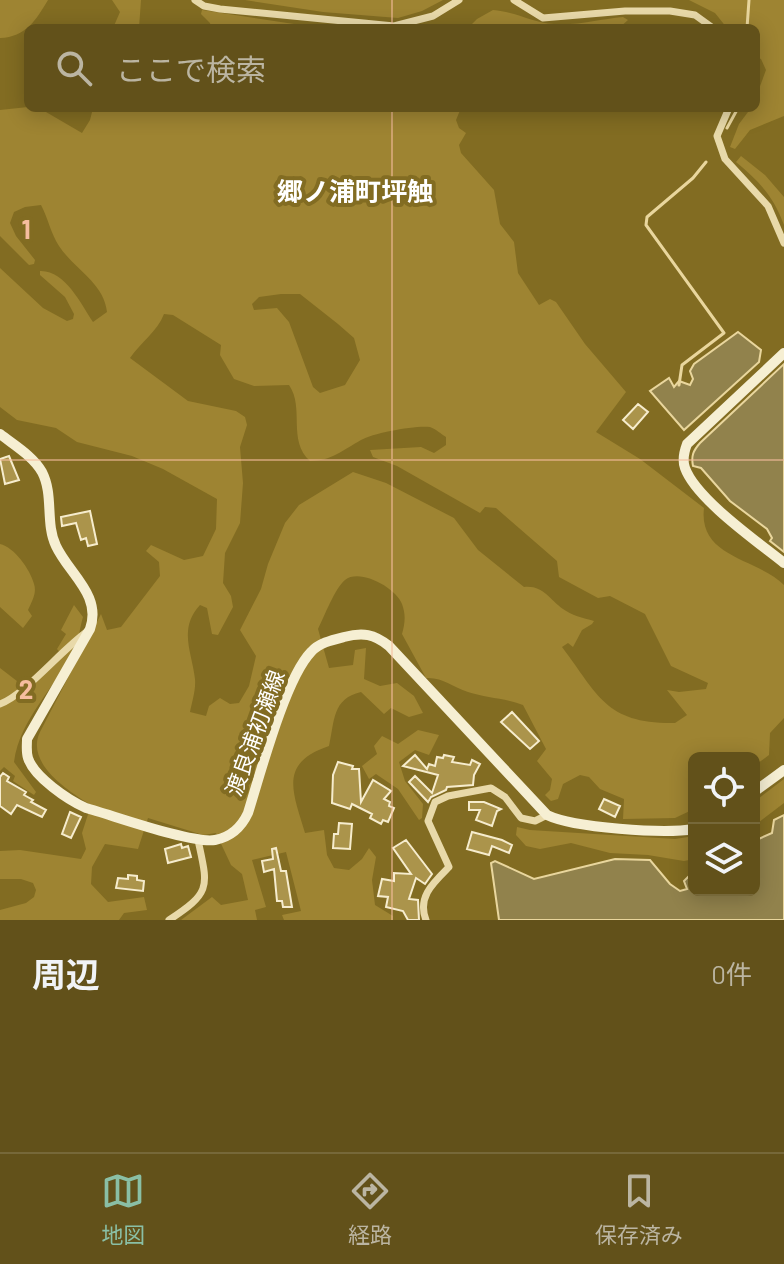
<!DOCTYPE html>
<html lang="ja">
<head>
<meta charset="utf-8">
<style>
  :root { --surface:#62511a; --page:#685723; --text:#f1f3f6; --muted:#bbb5a2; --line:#766839; --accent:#8abfa5 }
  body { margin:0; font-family:Barlow,"Noto Sans JP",sans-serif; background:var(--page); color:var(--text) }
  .controls { position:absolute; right:24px; bottom:24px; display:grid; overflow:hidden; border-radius:12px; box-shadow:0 4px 20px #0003 }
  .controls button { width:72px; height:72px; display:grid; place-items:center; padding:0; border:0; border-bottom:2px solid var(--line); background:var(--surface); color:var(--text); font:40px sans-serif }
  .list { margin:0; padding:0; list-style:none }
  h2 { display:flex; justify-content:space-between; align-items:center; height:104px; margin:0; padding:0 32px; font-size:34px }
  h2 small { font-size:26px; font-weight:400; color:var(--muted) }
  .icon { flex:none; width:44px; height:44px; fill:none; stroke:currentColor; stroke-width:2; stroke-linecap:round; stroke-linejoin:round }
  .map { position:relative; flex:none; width:784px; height:920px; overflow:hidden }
  .search { position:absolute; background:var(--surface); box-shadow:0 4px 20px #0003; left:24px; right:24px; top:24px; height:88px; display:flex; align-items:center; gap:20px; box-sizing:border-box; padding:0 28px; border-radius:12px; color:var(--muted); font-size:30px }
  .sheet { height:232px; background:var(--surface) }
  nav { display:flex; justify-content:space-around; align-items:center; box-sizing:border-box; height:112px; border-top:2px solid var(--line); background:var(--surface); font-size:22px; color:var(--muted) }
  nav a { display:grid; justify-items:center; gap:4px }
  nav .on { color:var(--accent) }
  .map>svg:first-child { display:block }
  .green { fill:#9e8432; fill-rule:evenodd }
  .water { fill:#91824c; stroke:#e9d69d; stroke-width:2 }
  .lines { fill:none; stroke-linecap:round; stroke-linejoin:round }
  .stream { stroke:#e9d69d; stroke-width:3 }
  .building { fill:#ab944b; stroke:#f6eccd; stroke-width:2 }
  .street { stroke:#e8d9a9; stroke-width:7 }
  .secondary { stroke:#f6efd3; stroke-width:10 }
  .grid { fill:none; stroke:#f6bd9e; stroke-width:2; stroke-opacity:0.55 }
  .labels { text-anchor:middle; stroke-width:8; stroke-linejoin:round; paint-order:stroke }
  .street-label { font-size:22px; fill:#fff; stroke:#826c22 }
  .quarter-label { font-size:26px; font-weight:bold; fill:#fff; stroke:#826c22 }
  .grid-label { font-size:26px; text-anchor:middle; font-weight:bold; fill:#f6bd9e; stroke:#826c22; stroke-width:8; stroke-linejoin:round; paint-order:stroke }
</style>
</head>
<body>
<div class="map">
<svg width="784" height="920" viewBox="0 0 784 920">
  <rect width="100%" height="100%" fill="#826c22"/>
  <path class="green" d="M0 0H48C36 20 26 37 0 38Z
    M112 0H141L139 28H113L120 12Z
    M245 0H443L422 11 398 18 323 12Z
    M689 0H784V116L750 130 735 149 730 147 739 124 751 108H756V97L766 70 761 59 756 57V28H727L715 13Z
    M202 10 314 27V28H211L210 23 201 14Z
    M493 10C517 12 533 23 554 24 577 26 600 19 623 17L628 20 619 28H468L477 19Z
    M28 107 46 112 82 133 90 120 93 108H461L456 120 459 128 466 133 459 145 461 153 494 190 500 224 514 242 518 273 539 305 550 299 556 302 585 344 626 392 596 432 640 459 704 508C698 558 757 558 784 585V718L770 733 769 755 754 766V758H694V809L675 818 623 819 624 799 600 789 589 777 580 775 563 784 558 799 551 801 545 795 550 790 552 779 537 761 546 749 523 705C505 698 486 698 468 692 452 687 443 677 426 678L402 634C405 623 406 615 402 604 396 588 360 568 345 580 335 588 324 617 318 629L329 668 353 665 355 650 366 648 364 679 380 686 397 683 414 696 423 713 409 717 391 708 384 714 361 692C332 699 335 720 329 746 278 763 293 792 305 833L324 830 327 855 334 868 349 870 362 859 369 848 376 857 372 880 375 905 393 916V920H284L282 915 301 911 286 852 252 860 266 907 255 910 257 920H181L212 897 221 905 248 900 242 874 231 865 216 833 203 835 148 818 138 849 105 844 92 867 91 884 108 902 144 897 147 910 124 913 119 920H0V910L26 903 34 897 36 890 33 883 21 879H0V851L20 850 81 859 86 849 82 833 91 805C68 791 25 763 40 732L101 614 107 630 121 627 160 576 159 562 146 551 151 545 184 560 203 556 216 529 217 499 163 469 132 456 77 442 56 428 17 420 0 407V268L43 308 67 321 73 319 74 314 65 297 40 275V271C65 270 81 304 93 322L107 312C104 283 75 270 59 246 51 234 48 218 41 205L25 207 14 212 10 223 16 236 35 260 34 264 29 265 0 236V110ZM281 294H300L338 324 354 338 360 360 345 385 320 393 313 387 289 322 277 308 254 310 252 304 259 297ZM164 314 173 315 221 345 220 355 234 379 254 386 289 385C305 408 287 440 310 461 331 461 343 450 361 440 373 433 416 425 430 427 436 429 441 434 446 437V445L434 453 421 447 370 450 373 457 397 466 480 513 485 507 496 508 557 561 559 577 598 598 610 596 645 614 671 666 708 683 706 689 679 692 667 690 687 715 675 723C606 724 599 696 562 647L568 643 573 647 582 630 592 624 594 621C583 618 571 615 563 609 549 599 543 585 524 587L478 550 454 518 386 483 353 472 299 505 285 523 268 564 261 589 240 630 256 656 249 686 239 703 230 704 220 698 209 706 206 716 190 712C192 702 196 690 195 679 192 652 178 629 200 605L207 608 212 634 218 635 233 607 231 596 223 583 225 553 240 523 243 483 240 447 247 425 245 417 236 411 188 401 130 358C141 342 157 332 164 314Z
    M741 156 765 175 784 197V225C774 197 759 181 736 162Z
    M0 544C14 547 30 569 34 584 37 593 32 601 28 610L32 616 23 628 0 607Z
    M74 605 83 617C80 627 79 638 75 647 57 687 20 717 14 762L36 792 34 795 13 781 15 776 4 767 0 771V668L26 688 62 655 57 649 66 634 61 630Z
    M418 730 439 735 429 755 415 750 399 762 405 781 423 804 422 818 419 820 398 789 376 774 369 779 362 766 377 754 374 746 382 736 398 744Z
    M784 779V803L754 826V802Z
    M517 827 530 830 675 839 694 836V859L684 861 648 855 610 853 571 843 540 849 526 846 516 835Z"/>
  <path class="water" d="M738 332 761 350 759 362 684 430 650 391 669 378 674 387 679 381 690 385 693 379 690 371 694 364Z
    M784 364V552L770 541 772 538 767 529 730 501 701 468 693 466C691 456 693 451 700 443Z
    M784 815V920H499L491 863 495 861 534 879 615 859 650 860 670 884 680 891 687 889 684 881 689 876 694 879V890H754V841L772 833 774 820Z"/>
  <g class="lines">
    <path class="stream" d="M747 28 749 0
      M727 128 738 108
      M679 385 682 365 724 333 646 225 647 217 693 178 706 162"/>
  </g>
  <path class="building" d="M638 404 648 412 633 429 623 420Z
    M9 456 19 480 5 484 0 459Z
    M90 511 97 544 88 546 86 538 81 540 76 523 62 526 61 517Z
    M512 712 539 741 530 749 501 722Z
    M415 755 427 769 429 764 435 766 437 757 443 758 444 755 454 757 452 762 470 765 472 760 480 764 474 775 473 785 447 787 446 790 431 797 428 802 409 782 415 776 432 793 438 775 403 766Z
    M338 762 353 766 352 769H359L361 802 373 780 391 791 384 799 390 802 389 806 394 808 388 822 383 820 381 824 370 818 372 814 352 804 350 809 332 803 333 775Z
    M250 770 246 792 240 793 238 771Z
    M3 773 9 777 7 781 26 792 24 795 33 800 31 802 46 810 42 817 17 805 11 814 0 806V777Z
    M604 799 620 806 615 817 599 809Z
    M469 802H484L501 809 497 811 492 826 476 820 480 810H469Z
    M70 812 81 817 71 838 62 834Z
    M339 823 352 824 350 849 333 848 334 834H338Z
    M472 832 502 840 512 845 509 853 492 846 489 855 467 849Z
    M406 840 432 874 425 884 416 878 409 899 418 900 419 920H408L403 911 386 907 388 897 378 896 382 879 394 881V873L411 874 393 848Z
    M181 844 182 848 188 846 191 857 168 863 165 849Z
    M276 848 281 871H286L292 907H283L282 901H277L274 869 264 872 262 861 273 859 272 849Z
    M128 875 137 876V880L144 881 143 891 116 888 118 878 128 879Z"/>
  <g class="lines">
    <path class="street" d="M195 0 204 6 220 9 394 26 433 16 459 0
      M514 0 543 18 625 11H670L695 15 713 28
      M729 108 717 136 725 159 768 206 784 243
      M0 704C25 695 62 649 88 631
      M169 920C212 892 208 887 198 840
      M426 920C417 897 433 883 449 867L428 821 435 802 448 796 491 788 505 797 521 818 535 821 547 815"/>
    <path class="secondary" d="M784 353 687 444C684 452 682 460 685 468 696 499 758 542 784 563
      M0 434C14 445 33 456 42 472 54 495 45 523 56 546 69 574 102 595 90 629L27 739C27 745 26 752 28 758 34 777 68 800 86 808 112 815 192 844 215 840 231 837 241 828 248 813 260 775 285 679 311 652 319 643 332 640 344 637 363 632 374 634 389 646L547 815C574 828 664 834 694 829
      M754 792 784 770"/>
  </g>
  <path class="grid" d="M392 0V28M392 108V920M0 460H784"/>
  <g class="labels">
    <g class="street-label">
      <text transform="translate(255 733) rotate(-70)" y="8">渡良浦初瀬線</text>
    </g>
    <g class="quarter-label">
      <text x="355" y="201">郷ノ浦町坪触</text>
    </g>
  </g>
  <g class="grid-label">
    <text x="26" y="239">1</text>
    <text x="26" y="699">2</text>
  </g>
</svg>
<div class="controls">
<button><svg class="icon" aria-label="locate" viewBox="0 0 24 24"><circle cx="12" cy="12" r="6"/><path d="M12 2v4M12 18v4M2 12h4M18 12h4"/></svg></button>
<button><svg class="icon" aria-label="layers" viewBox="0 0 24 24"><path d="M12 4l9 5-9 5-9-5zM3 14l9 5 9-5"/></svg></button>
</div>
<div class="search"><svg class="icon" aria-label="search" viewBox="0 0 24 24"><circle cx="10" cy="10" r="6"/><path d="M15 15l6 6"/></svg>ここで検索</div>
</div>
<section class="sheet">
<h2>周辺<small>0件</small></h2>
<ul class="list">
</ul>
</section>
<nav>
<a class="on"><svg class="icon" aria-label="map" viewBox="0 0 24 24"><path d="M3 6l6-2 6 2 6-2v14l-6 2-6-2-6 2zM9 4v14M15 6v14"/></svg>地図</a>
<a><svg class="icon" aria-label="directions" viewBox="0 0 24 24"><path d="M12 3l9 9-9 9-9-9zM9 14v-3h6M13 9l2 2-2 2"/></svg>経路</a>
<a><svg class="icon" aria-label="saved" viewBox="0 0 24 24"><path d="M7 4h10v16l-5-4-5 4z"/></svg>保存済み</a>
</nav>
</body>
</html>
